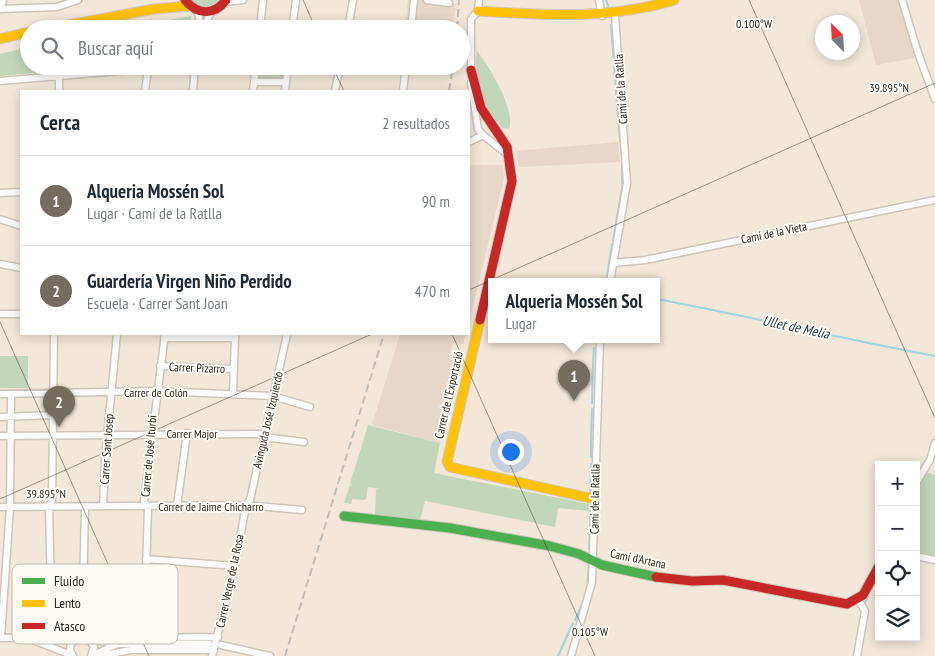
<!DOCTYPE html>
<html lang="es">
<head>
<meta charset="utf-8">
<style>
  :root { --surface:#fff; --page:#f2f2f3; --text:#1f2937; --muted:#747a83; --line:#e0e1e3; --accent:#746c5f }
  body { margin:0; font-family:"PT Sans Narrow",sans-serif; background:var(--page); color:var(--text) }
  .controls { position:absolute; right:15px; bottom:15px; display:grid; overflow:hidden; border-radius:0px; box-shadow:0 2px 12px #0003 }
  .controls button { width:45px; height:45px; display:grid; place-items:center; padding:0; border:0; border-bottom:1px solid var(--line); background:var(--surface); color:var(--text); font:25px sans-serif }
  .compass { position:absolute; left:815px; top:15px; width:45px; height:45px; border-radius:50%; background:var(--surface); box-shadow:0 2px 12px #0003; rotate:336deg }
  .you { position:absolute; left:510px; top:451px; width:18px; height:18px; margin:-12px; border:4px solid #fff; border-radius:50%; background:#1a73e8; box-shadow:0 0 0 8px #1a73e833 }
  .badge { display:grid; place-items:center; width:32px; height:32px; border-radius:50%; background:var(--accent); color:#fff; font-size:16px; font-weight:700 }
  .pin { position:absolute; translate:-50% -41px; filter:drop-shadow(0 1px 2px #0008) }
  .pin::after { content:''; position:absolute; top:26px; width:18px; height:15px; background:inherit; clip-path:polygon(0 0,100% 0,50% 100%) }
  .popup { position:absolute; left:488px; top:278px; width:172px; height:65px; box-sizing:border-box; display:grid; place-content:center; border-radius:0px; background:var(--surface); filter:drop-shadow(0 1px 4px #0005); font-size:16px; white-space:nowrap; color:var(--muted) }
  .popup b { font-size:19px; color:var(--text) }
  .popup::after { content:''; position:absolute; left:50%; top:100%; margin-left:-10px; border:10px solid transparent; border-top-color:var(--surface) }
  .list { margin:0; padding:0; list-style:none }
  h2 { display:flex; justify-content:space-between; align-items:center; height:65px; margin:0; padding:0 20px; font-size:21px }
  h2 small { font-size:16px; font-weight:400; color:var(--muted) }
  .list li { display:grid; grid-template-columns:32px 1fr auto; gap:15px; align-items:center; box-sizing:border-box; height:90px; padding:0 20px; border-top:1px solid var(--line) }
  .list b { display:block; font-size:19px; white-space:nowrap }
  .list p { margin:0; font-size:16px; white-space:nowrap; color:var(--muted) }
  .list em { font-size:16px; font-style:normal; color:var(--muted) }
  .icon { flex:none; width:28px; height:28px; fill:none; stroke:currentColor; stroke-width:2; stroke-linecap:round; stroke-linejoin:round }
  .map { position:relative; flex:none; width:935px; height:656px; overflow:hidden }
  .search { position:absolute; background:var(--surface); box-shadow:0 2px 12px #0003; left:20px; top:20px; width:450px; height:55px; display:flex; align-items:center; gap:12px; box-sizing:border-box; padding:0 18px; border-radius:28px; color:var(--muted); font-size:19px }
  .panel { position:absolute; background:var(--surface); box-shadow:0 2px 12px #0003; left:20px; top:90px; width:450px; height:245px; border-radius:0px }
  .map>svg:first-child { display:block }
  .industrial { fill:#e7d7c9 }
  .green { fill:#c2d6b9 }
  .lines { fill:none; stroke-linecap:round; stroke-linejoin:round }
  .stream { stroke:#9dd4de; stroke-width:2 }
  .street-casing { stroke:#cec5ba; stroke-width:9 }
  .fast-casing { stroke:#cec5ba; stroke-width:11 }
  .slow-casing { stroke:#cec5ba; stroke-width:11 }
  .jam-casing { stroke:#cec5ba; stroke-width:11 }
  .street { stroke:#fdfbf9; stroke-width:6 }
  .fast { stroke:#4caf50; stroke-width:9 }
  .slow { stroke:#ffc107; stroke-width:9 }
  .jam { stroke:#c62828; stroke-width:9 }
  .rail { stroke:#c1beba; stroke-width:2; stroke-dasharray:8 4; stroke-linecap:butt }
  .ticks { fill:none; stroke:#30291e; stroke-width:1; stroke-opacity:0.45 }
  .labels { text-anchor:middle; stroke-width:4; stroke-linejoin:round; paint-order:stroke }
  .street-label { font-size:12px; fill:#30291e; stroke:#fdf9f3 }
  .water-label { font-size:14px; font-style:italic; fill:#173e47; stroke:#fdf9f3 }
  .key { fill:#fdf9f3; stroke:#c0bbb3; stroke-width:1 }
  .key-label { font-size:14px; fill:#30291e }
  .ticks-label { font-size:12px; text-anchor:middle; fill:#30291e; stroke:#fdf9f3; stroke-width:4; stroke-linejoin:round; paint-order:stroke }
</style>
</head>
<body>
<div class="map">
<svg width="935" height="656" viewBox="0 0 935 656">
  <rect width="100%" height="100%" fill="#f2e7d8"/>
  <path class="industrial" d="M408 0H449L450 3 456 4 452 29H405Z
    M859 0H899L916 58 876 65Z
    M618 142 620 162 519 167 516 151Z
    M469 165H503L504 179 469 322Z
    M400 334H466L463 344 453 343 449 359 459 362 440 443 372 425Z"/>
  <path class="green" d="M188 0H222L216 7 200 9Z
    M191 16V29H123Z
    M255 22 254 29H211V23Z
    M29 47V66H115L0 76V54Z
    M477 51C489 66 516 110 509 129L503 128 483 106 476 64Z
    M259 66H283L282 79H258Z
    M0 356H28V388H0Z
    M368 425 440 443 434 473 589 504V511L558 508 555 527 425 501 420 520 375 516 376 489H380L368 487 366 498 364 500 352 499 351 504 344 503 350 485H353L350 484Z
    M926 472 935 475V559L916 554V487Z"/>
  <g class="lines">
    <path class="stream" d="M606 0 608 6
      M611 25 617 104
      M915 33 931 80
      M617 105 620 141
      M613 241 622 188V165
      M607 276 612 244
      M656 299C750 316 842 339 935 356
      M595 342V340
      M593 364 594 348
      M592 403 593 365
      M591 441 592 409
      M591 457V442
      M916 488 919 484
      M590 492 591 464
      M590 525V511
      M589 549 590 528
      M587 589 589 562
      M864 605 868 596
      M575 620 583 602
      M558 656 573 623"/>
    <defs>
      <path id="street" d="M427 0 449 3
        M599 0 602 16
        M902 0 918 53 935 99
        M225 2 243 0
        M0 9 57 7 78 0
        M1 9 3 0
        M198 12 201 29
        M203 29 211 12
        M260 29 263 0
        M292 29 296 0
        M348 29 353 0
        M411 29 414 0
        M471 73V19L478 11 479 0
        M0 81 177 66
        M254 82H286
        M471 83 478 129 483 135 508 155
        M59 91V76
        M145 91 148 69
        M193 91 195 66
        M253 91 256 66
        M285 91 288 66
        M335 91 340 66
        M403 91 406 66
        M469 142 483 135
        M0 193 21 192
        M0 219 21 226
        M613 263 645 260 935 200
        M0 264 21 268
        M610 282 627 183 615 15
        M0 314H21
        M164 338H235
        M160 366 234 369
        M0 394 156 391 273 396 310 407
        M233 394 235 336
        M0 417 53 415
        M0 436 264 434
        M263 437 304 442
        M916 483 930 460 935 443
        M103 506 105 459 117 334
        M177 506 187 433
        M0 507 246 505 302 510
        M916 556 935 560
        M146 559 235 566
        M52 637 49 506 52 501 54 334
        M82 637 85 507
        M144 637 148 508 144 501 165 334
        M0 638 70 637 75 639
        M1 638 10 507 11 394
        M87 638 95 636 119 638 218 637
        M89 639 94 647 91 656
        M33 640 71 655
        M90 640 120 644H209
        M221 645 270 656
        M93 655 118 644
        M73 656C68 650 70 642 77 639
        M100 656 131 650H214
        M212 656 235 566 246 505 250 500 287 334
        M571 656 592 582 600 340
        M857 656 865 611 859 601"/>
      <path id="fast" d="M344 516 450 528 550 546 579 554 602 565 656 577"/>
      <path id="slow" d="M478 11C545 15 609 20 674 0
        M47 29 154 9 189 6
        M0 39 29 32
        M480 320 447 462 450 467 594 499"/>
      <path id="jam" d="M185 0C197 15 214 16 226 0
        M471 70 481 108 507 147 512 181 480 320
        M656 577 692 581 723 580 847 604 863 595 879 566"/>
    </defs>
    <use href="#street" class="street-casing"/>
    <use href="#fast" class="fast-casing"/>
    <use href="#slow" class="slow-casing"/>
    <use href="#jam" class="jam-casing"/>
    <use href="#street" class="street"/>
    <use href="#fast" class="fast"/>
    <use href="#slow" class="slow"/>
    <use href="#jam" class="jam"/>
    <path class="rail" d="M457 29 459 0
      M449 91 453 66
      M285 656 384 334"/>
  </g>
  <path class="ticks" d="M303 0 316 29M749 0 935 418M332 66 344 91M469 290 935 83M0 322 149 656M452 334 595 656M0 499 372 334"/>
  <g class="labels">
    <g class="street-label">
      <text transform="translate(621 89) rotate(-94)" y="4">Camí de la Ratlla</text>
      <text transform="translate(774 233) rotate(-12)" y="4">Camí de la Vieta</text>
      <text transform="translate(197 368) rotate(2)" y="4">Carrer Pizarro</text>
      <text x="156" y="397">Carrer de Colón</text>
      <text transform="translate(449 395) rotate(-77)" y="4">Carrer de l'Exportació</text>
      <text transform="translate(268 420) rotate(-77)" y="4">Avinguda José Izquierdo</text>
      <text x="192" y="438">Carrer Major</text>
      <text transform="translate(107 449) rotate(-86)" y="4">Carrer Sant Josep</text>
      <text transform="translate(149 456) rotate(-85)" y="4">Carrer de José Iturbi</text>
      <text transform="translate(595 499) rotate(-89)" y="4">Camí de la Ratlla</text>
      <text x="211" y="511">Carrer de Jaime Chicharro</text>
      <text transform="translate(638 559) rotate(12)" y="4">Camí d'Artana</text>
      <text transform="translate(230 581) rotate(-78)" y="4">Carrer Verge de la Rosa</text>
    </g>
    <g class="water-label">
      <text transform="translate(796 327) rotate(12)" y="5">Ullet de Melia</text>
    </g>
  </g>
  <rect x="12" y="564" width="166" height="80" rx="8" class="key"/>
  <rect x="22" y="578" width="23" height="6" fill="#4caf50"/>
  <rect x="22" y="600" width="23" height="7" fill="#ffc107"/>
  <rect x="22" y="623" width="23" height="6" fill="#c62828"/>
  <g class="key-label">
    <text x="54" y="586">Fluido</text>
    <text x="54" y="608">Lento</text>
    <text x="54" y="631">Atasco</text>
  </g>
  <g class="ticks-label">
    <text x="754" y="28">0.100°W</text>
    <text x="889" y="92">39.895°N</text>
    <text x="46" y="498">39.895°N</text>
    <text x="590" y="636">0.105°W</text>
  </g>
</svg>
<div class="controls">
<button>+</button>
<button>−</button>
<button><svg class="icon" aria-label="locate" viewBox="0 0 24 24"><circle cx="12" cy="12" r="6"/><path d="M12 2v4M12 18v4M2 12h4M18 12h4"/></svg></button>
<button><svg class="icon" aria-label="layers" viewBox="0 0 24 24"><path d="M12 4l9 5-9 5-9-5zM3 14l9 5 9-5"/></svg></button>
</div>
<svg class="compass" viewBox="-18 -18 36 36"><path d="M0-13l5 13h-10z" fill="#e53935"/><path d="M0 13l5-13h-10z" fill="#747a83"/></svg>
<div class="you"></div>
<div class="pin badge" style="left:574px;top:401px">1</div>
<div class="popup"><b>Alqueria Mossén Sol</b>Lugar</div>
<div class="pin badge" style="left:59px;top:427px">2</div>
<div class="search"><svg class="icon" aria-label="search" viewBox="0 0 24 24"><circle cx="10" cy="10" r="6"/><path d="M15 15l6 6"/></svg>Buscar aquí</div>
<section class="panel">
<h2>Cerca<small>2 resultados</small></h2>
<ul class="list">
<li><span class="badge">1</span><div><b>Alqueria Mossén Sol</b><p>Lugar · Camí de la Ratlla</p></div><em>90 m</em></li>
<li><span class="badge">2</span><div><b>Guardería Virgen Niño Perdido</b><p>Escuela · Carrer Sant Joan</p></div><em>470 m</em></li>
</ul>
</section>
</div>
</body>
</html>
